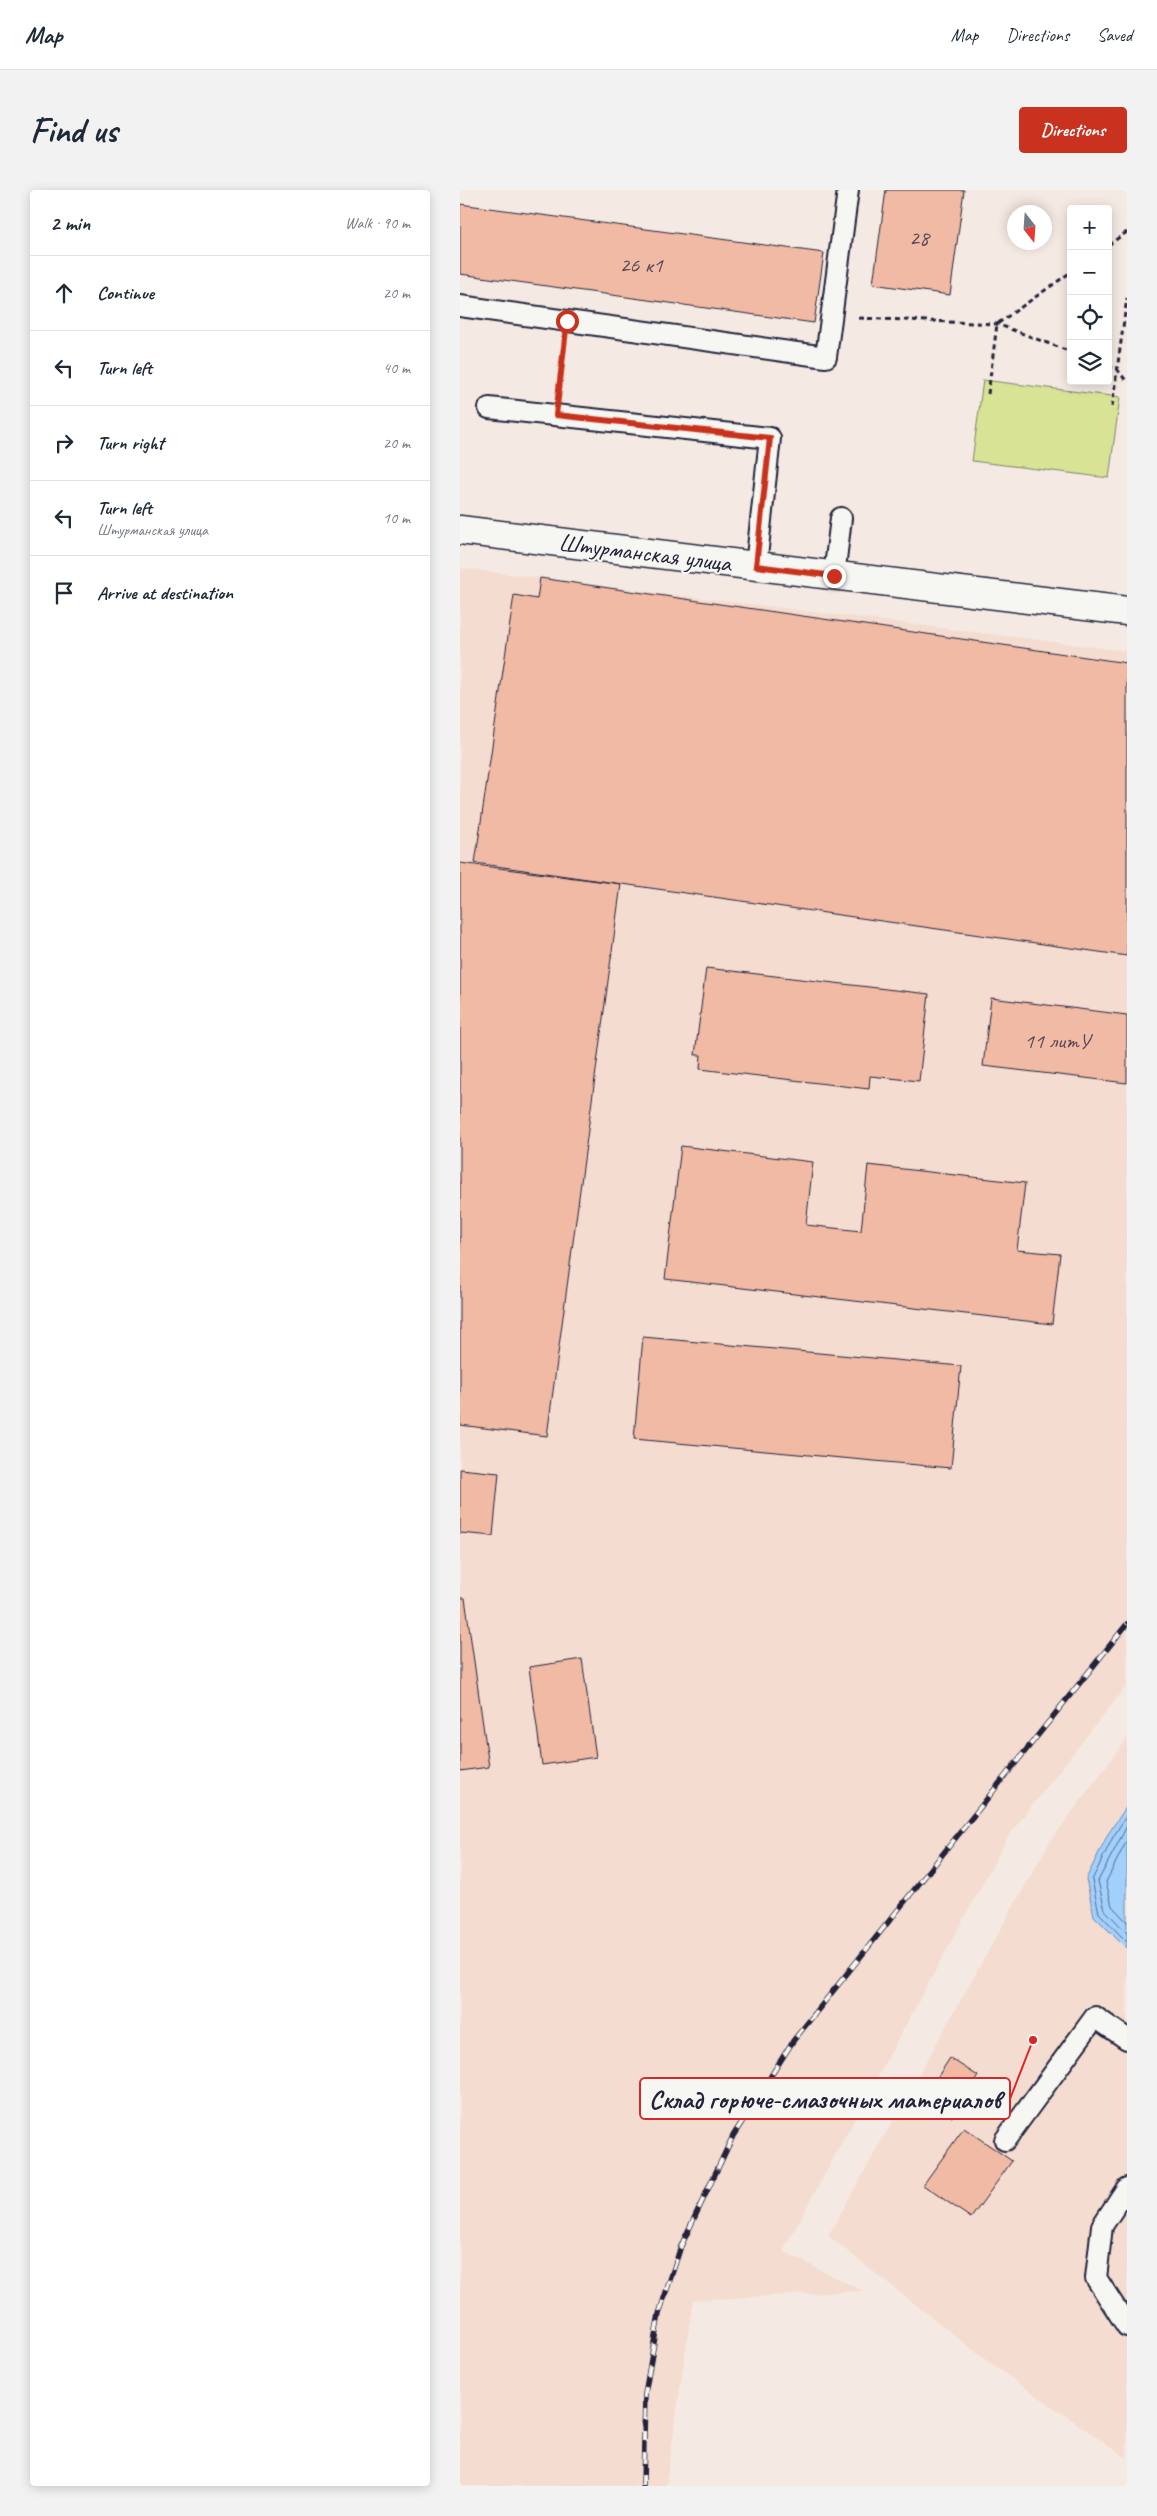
<!DOCTYPE html>
<html lang="en">
<head>
<meta charset="utf-8">
<style>
  :root { --surface:#fff; --page:#f2f2f3; --text:#1f2937; --muted:#747a83; --line:#e0e1e3; --accent:#c8321e }
  body { margin:0; font-family:Caveat,sans-serif; background:var(--page); color:var(--text) }
  .controls { position:absolute; right:15px; top:15px; display:grid; overflow:hidden; border-radius:5px; box-shadow:0 2px 12px #0003 }
  .controls button { width:45px; height:45px; display:grid; place-items:center; padding:0; border:0; border-bottom:1px solid var(--line); background:var(--surface); color:var(--text); font:25px sans-serif }
  .compass { position:absolute; left:547px; top:15px; width:45px; height:45px; border-radius:50%; background:var(--surface); box-shadow:0 2px 12px #0003; rotate:163deg }
  .stop { position:absolute; width:15px; height:15px; margin:-11px; border:4px solid #c8321e; border-radius:50%; background:#fff }
  .stop.end { background:#c8321e; border-color:#fff; box-shadow:0 1px 5px #0008 }
  .list { margin:0; padding:0; list-style:none }
  h2 { display:flex; justify-content:space-between; align-items:center; height:65px; margin:0; padding:0 20px; font-size:21px }
  h2 small { font-size:16px; font-weight:400; color:var(--muted) }
  .list li { display:grid; grid-template-columns:32px 1fr auto; gap:15px; align-items:center; box-sizing:border-box; height:75px; padding:0 20px; border-top:1px solid var(--line) }
  .list b { display:block; font-size:19px; white-space:nowrap }
  .list p { margin:0; font-size:16px; white-space:nowrap; color:var(--muted) }
  .list em { font-size:16px; font-style:normal; color:var(--muted) }
  .icon { flex:none; width:28px; height:28px; fill:none; stroke:currentColor; stroke-width:2; stroke-linecap:round; stroke-linejoin:round }
  .map { position:relative; flex:none; width:667px; height:2296px; overflow:hidden; border-radius:5px }
  header { display:flex; align-items:center; gap:30px; box-sizing:border-box; height:70px; padding:0 25px; background:var(--surface); border-bottom:1px solid var(--line) }
  header strong { font-size:24px }
  nav { display:flex; gap:28px; margin-inline-start:auto; font-size:18px }
  .intro { display:flex; align-items:center; justify-content:space-between; box-sizing:border-box; height:120px; padding:0 30px }
  h1 { margin:0; font-size:35px }
  .button { padding:12px 22px; border-radius:5px; background:var(--accent); color:#fff; font-size:18px; font-weight:700 }
  main { display:flex; gap:30px; padding:0 30px }
  aside { flex:1; background:var(--surface); border-radius:5px; box-shadow:0 2px 12px #0003 }
  .map>svg:first-child { display:block }
  .built { fill:#f4dcd0 }
  .green { fill:#d8e396; stroke:#7d8268 }
  .water { fill:#a1d0fc; stroke:#6e8aaf }
  .lines { fill:none; stroke-linecap:round; stroke-linejoin:round }
  .shore { stroke:#556888; stroke-width:1 }
  .building { fill:#f1baa5; stroke:#22223b }
  .service-casing { stroke:#22223b; stroke-width:24 }
  .minor-casing { stroke:#22223b; stroke-width:31 }
  .path { stroke:#22223b; stroke-width:3; stroke-dasharray:5 4; stroke-linecap:butt }
  .service { stroke:#f6f6f2; stroke-width:20 }
  .minor { stroke:#f6f6f2; stroke-width:28 }
  .rail-casing { stroke:#22223b; stroke-width:5.5 }
  .rail { stroke:#f6f6f2; stroke-width:4; stroke-dasharray:11; stroke-linecap:butt }
  .route { stroke:#c8321e; stroke-width:6 }
  .labels { text-anchor:middle; stroke-width:4.5; stroke-linejoin:round; paint-order:stroke }
  .number-label { font-size:22px; fill:#564856 }
  .street-label { font-size:25px; fill:#22223b; stroke:#f6f6f2 }
  .leader { fill:none; stroke:#d62828; stroke-width:2 }
  .callout-dot { fill:#d62828; stroke:#f6f6f2; stroke-width:2 }
  .callout { fill:#f6f6f2; stroke:#d62828; stroke-width:2 }
  .callout-label { font-size:26px; text-anchor:middle; font-weight:bold; fill:#22223b }
</style>
</head>
<body>
<header>
<strong>Map</strong>
<nav><a>Map</a><a>Directions</a><a>Saved</a></nav>
</header>
<div class="intro"><h1>Find us</h1><a class="button">Directions</a></div>
<main>
<aside>
<h2>2 min<small>Walk · 90 m</small></h2>
<ul class="list">
<li><svg class="icon" aria-label="ahead" viewBox="0 0 24 24"><path d="M12 20V5M6 11l6-6 6 6"/></svg><div><b>Continue</b></div><em>20 m</em></li>
<li><svg class="icon" aria-label="left" viewBox="0 0 24 24"><path d="M17 20v-9H6M10 6l-5 5 5 5"/></svg><div><b>Turn left</b></div><em>40 m</em></li>
<li><svg class="icon" aria-label="right" viewBox="0 0 24 24"><path d="M7 20v-9h11M14 6l5 5-5 5"/></svg><div><b>Turn right</b></div><em>20 m</em></li>
<li><svg class="icon" aria-label="left" viewBox="0 0 24 24"><path d="M17 20v-9H6M10 6l-5 5 5 5"/></svg><div><b>Turn left</b><p>Штурманская улица</p></div><em>10 m</em></li>
<li><svg class="icon" aria-label="arrive" viewBox="0 0 24 24"><path d="M6 21V4h12l-3 4 3 4H6"/></svg><div><b>Arrive at destination</b></div></li>
</ul>
</aside>
<div class="map">
<svg width="667" height="2296" viewBox="0 0 667 2296">
  <rect width="100%" height="100%" fill="#f5eae3"/>
  <filter id="ink" filterUnits="userSpaceOnUse"><feTurbulence type="fractalNoise" baseFrequency=".02" numOctaves="2"/><feDisplacementMap in="SourceGraphic" scale="10" xChannelSelector="R" yChannelSelector="G"/><feConvolveMatrix kernelMatrix="1 2 1 2 8 2 1 2 1" color-interpolation-filters="sRGB"/></filter>
  <g filter="url(#ink)">
    <path class="built" d="M0 378 667 461V1495L549 1645 323 2061 403 2101 233 2110 206 2296H0Z
      M667 1548V2268L531 2174 368 2046 589 1653Z"/>
    <path class="green" d="M523 190 660 207 649 288 512 271Z"/>
    <path class="water" d="M667 1616V1759L634 1726 626 1689 648 1644Z"/>
    <g class="lines">
      <path class="shore" d="M667 1625 653 1647 632 1690 639 1723 667 1752
        M667 1636 638 1691 645 1720 667 1743
        M667 1650 646 1692 652 1716 667 1732"/>
    </g>
    <path class="building" d="M426 0H504L490 105 413 94Z
      M0 14 364 63 354 133 0 84Z
      M80 388 667 473V766L15 673 54 405 77 409Z
      M0 673 161 694 87 1246 0 1235Z
      M246 778 469 804 459 891 410 886 409 899 240 879 241 865H235Z
      M531 808 667 825V893L523 876Z
      M221 956 353 972 346 1035 401 1041 408 975 565 993 557 1060 600 1064 592 1134 205 1089Z
      M183 1147 501 1176 491 1278 174 1249Z
      M0 1279 39 1283 33 1346 0 1343Z
      M0 1408H5L29 1577 0 1581Z
      M122 1469 136 1567 82 1575 69 1477Z
      M490 1868 518 1886 492 1927 463 1909Z
      M504 1938 552 1971 511 2028 463 1995Z"/>
    <g class="lines">
      <defs>
        <path id="service" d="M0 116 366 167 388 0
          M29 218 310 248 296 376
          M374 386 381 328
          M545 1950 635 1827 667 1849
          M667 1998 642 2036 636 2088 667 2136"/>
        <path id="minor" d="M0 340 667 421"/>
      </defs>
      <use href="#service" class="service-casing"/>
      <use href="#minor" class="minor-casing"/>
      <path class="path" d="M648 55 667 42
        M399 128 537 134 611 162
        M648 176 657 179 667 192
        M99 197 104 159
        M528 204 537 134 611 82
        M652 217 667 108"/>
      <use href="#service" class="service"/>
      <use href="#minor" class="minor"/>
      <defs>
        <path id="rail" d="M183 2296 185 2204 199 2124 221 2056 273 1946 333 1851 667 1434"/>
      </defs>
      <use href="#rail" class="rail-casing"/>
      <use href="#rail" class="rail"/>
    </g>
  </g>
  <g class="lines" filter="url(#ink)">
    <path class="route" d="M107 131 96 225 310 248 296 376 374 386"/>
  </g>
  <g class="labels">
    <g class="number-label">
      <text x="459" y="55">28</text>
      <text x="181" y="82">26 к1</text>
      <text x="597" y="858">11 литУ</text>
    </g>
    <g class="street-label">
      <text transform="translate(185 362) rotate(7)" y="9">Штурманская улица</text>
    </g>
  </g>
  <path class="leader" d="M573 1850L550 1909"/>
  <circle class="callout-dot" cx="573" cy="1850" r="5"/>
  <rect class="callout" x="180" y="1888" width="370" height="41" rx="5"/>
  <g class="callout-label">
    <text x="365" y="1918">Склад горюче-смазочных материалов</text>
  </g>
</svg>
<div class="controls">
<button>+</button>
<button>−</button>
<button><svg class="icon" aria-label="locate" viewBox="0 0 24 24"><circle cx="12" cy="12" r="6"/><path d="M12 2v4M12 18v4M2 12h4M18 12h4"/></svg></button>
<button><svg class="icon" aria-label="layers" viewBox="0 0 24 24"><path d="M12 4l9 5-9 5-9-5zM3 14l9 5 9-5"/></svg></button>
</div>
<svg class="compass" viewBox="-18 -18 36 36"><path d="M0-13l5 13h-10z" fill="#e53935"/><path d="M0 13l5-13h-10z" fill="#747a83"/></svg>
<div class="stop" style="left:107px;top:131px"></div>
<div class="stop end" style="left:374px;top:386px"></div>
</div>
</main>
</body>
</html>
